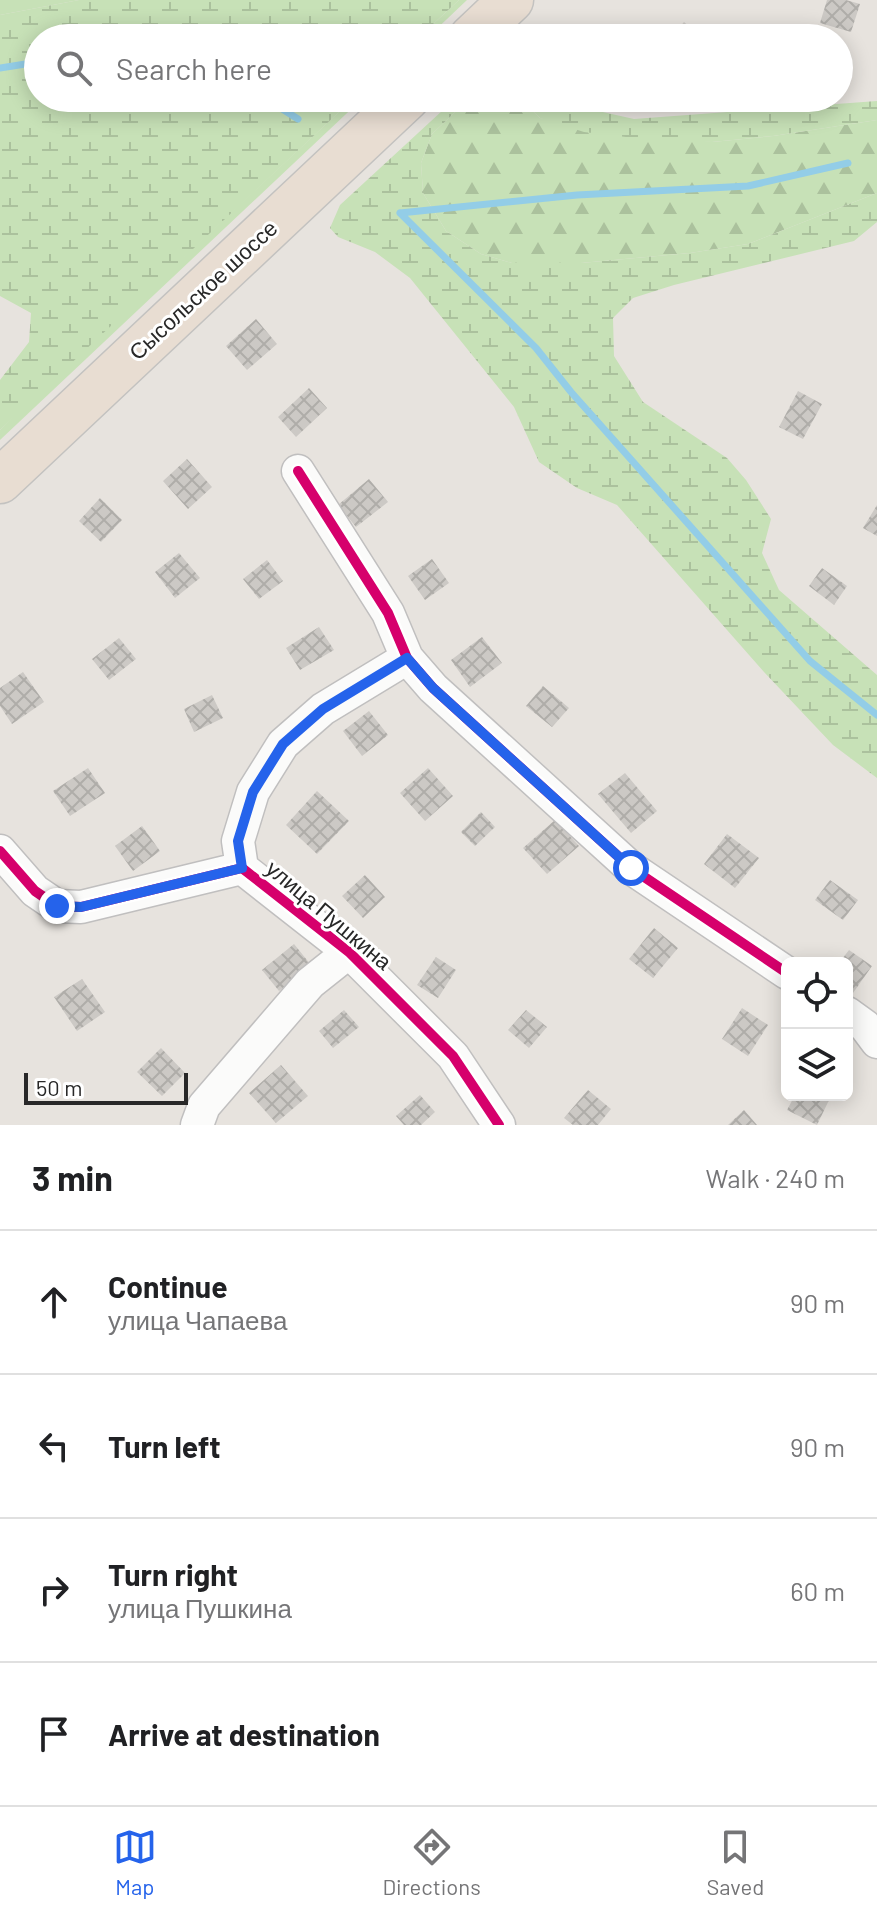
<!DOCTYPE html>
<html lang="en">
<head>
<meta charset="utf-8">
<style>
  :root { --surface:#fff; --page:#f6f6f6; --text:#202124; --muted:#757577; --line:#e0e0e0; --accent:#2563eb }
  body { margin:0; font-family:Barlow,sans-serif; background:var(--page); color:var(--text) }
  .controls { position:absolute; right:24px; bottom:24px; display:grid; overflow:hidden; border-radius:12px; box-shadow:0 4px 20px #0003 }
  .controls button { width:72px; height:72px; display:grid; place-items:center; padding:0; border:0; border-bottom:2px solid var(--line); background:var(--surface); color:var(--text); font:40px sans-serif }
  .scale { position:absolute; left:24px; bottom:20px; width:164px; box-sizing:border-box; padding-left:8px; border:4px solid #282828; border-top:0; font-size:22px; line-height:28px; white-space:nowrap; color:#282828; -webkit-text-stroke:6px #fff; paint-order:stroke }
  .stop { position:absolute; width:24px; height:24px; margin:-18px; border:6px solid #2563eb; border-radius:50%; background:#fff }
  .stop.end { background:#2563eb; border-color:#fff; box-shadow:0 2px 8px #0008 }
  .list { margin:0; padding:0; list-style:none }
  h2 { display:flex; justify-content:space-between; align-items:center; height:104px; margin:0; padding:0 32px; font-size:34px }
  h2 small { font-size:26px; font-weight:400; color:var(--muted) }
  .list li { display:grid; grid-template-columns:52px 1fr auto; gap:24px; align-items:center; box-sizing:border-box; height:144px; padding:0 32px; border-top:2px solid var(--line) }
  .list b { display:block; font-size:30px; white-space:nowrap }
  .list p { margin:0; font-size:26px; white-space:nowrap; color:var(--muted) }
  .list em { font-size:26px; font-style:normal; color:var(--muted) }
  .icon { flex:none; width:44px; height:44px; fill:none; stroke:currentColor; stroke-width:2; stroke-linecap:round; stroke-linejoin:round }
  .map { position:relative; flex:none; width:877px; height:1125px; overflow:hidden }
  .search { position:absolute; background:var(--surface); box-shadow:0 4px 20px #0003; left:24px; right:24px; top:24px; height:88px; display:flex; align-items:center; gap:20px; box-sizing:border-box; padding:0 28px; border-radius:44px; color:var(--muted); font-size:30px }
  .sheet { height:680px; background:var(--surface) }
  nav { display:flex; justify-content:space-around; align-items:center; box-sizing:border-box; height:112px; border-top:2px solid var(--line); background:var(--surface); font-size:22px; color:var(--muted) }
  nav a { display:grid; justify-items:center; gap:4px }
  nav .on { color:var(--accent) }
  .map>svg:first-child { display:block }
  .grass { fill:#c7e1b7 }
  .forest { fill:url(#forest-firs) }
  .wetland { fill:url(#wetland-marsh) }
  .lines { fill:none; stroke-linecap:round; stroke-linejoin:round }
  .stream { stroke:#93cde7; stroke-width:7 }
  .building { fill:url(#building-cross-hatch) }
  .minor-casing { stroke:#c0bfbf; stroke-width:35 }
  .highway-casing { stroke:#c3c2c0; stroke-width:47 }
  .minor { stroke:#fbfbfa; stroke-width:32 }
  .highway { stroke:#e8ddd2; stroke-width:44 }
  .cycleway-casing { stroke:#fff; stroke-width:15 }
  .cycleway { stroke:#d6006c; stroke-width:10 }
  .route { stroke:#2563eb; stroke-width:10 }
  .labels { text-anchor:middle; stroke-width:6; stroke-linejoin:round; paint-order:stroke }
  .street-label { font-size:22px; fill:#282828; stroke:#fff }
</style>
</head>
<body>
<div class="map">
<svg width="877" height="1125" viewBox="0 0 877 1125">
  <defs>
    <pattern id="forest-firs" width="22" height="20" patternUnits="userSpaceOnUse" patternTransform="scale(2)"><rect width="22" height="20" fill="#c7e1b7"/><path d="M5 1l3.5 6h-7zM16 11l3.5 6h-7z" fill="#abc19d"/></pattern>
    <pattern id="wetland-marsh" width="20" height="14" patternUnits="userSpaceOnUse" patternTransform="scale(2)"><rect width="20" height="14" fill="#c7e1b7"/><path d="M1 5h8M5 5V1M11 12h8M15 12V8" fill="none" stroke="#abc19d"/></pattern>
    <pattern id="building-cross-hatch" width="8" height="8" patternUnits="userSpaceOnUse" patternTransform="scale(2)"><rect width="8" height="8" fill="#ccc9c5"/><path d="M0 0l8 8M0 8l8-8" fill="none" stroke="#afada9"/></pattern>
  </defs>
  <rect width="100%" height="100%" fill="#e7e3de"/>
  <path class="grass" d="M0 0H79L0 15Z
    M459 0H467L427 38H418Z
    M354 98H363L0 440V430L29 401Z"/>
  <path class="forest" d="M470 98H519L540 118 712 142 773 136 877 120V193L748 244 690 253 581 263H512L481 254 446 231 423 193 421 163 432 134Z"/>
  <path class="wetland" d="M79 0H459L418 38H38V98H354L0 430V380L29 342 31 313 0 296V15Z
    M456 98H470L432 134 421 163 423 193 446 231 481 254 512 263H581L690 253 748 244 877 193V222L854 241 674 285 633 298 613 318 614 356 643 402 727 458 746 480 771 519 762 553 779 590 877 675V778L833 745 764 672 617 505 577 488 539 462 514 407 410 278 375 252 338 237 330 228 340 205Z
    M519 98H555L567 104 634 119 877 101V120L773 136 712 142 651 140 584 132 540 118Z"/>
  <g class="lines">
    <path class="stream" d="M0 68 38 62
      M265 98 298 119
      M400 213 536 348 571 392 810 661 877 715
      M400 213 577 195 748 186 848 163"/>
  </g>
  <path class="building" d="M827 0H846L860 4 851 32 820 23Z
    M684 22 702 38H671Z
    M256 319 277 344 247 370 226 346Z
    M309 388 327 408 296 437 278 417Z
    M798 391 822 404 803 439 779 427Z
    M187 459 212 487 188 509 163 481Z
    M369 479 388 502 356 527 338 505Z
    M100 498 122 520 101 542 79 521Z
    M877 505V536L863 528Z
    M179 553 200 578 175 598 155 572Z
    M432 559 449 583 425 600 408 576Z
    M267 560 283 581 259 599 243 579Z
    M822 568 847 586 834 605 809 586Z
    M319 627 334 650 300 670 286 648Z
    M482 637 502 663 470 687 451 660Z
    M119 638 136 659 109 680 92 659Z
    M23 672 44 702 12 724 0 706V688Z
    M543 686 569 708 552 727 526 706Z
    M212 695 223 718 194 732 184 709Z
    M369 711 388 735 362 756 343 731Z
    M88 768 105 793 70 816 53 791Z
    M428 768 453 796 425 821 400 793Z
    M625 773 657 811 631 833 598 794Z
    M317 791 349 821 317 854 286 825Z
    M481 812 495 827 475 846 461 832Z
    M555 820 579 846 547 874 523 848Z
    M142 826 160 851 133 871 115 846Z
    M727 834 759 858 735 888 704 864Z
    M365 875 385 897 363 918 342 896Z
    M830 880 858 900 843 920 815 900Z
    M654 928 678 948 653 978 629 959Z
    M294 944 311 965 279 991 262 970Z
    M849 950 872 966 853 993 847 988V963H839Z
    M436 957 456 970 438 998 417 985Z
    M82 979 105 1012 77 1031 54 997Z
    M742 1008 768 1025 748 1056 722 1039Z
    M344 1010 359 1027 333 1048 319 1031Z
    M526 1010 547 1027 529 1048 508 1030Z
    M161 1048 185 1073 162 1096 137 1072Z
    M281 1065 308 1096 276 1123 249 1093Z
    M588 1090 611 1109 598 1125H573L564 1118Z
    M420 1095 435 1112 421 1125H404L396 1116Z
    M795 1095H824L830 1098 817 1125 787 1110Z
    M744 1110 757 1125H728Z"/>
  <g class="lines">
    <defs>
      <path id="minor" d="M298 471 388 613 407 658 433 688 631 868 787 973
        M0 851 35 891 57 906 81 907 242 868 349 952 453 1056 499 1125
        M242 868 238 841 253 792 283 744 323 709 407 658
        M847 1013 865 1026 877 1042
        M197 1125 204 1106 310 983 349 952"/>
      <path id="highway" d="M471 38 511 0
        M0 481 407 98"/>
    </defs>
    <use href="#minor" class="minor-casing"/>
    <use href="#highway" class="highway-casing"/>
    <use href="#minor" class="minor"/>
    <use href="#highway" class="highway"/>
    <defs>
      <path id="cycleway" d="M298 471 388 613 407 658 433 688 631 868 787 973
        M0 851 35 891 57 906 81 907 242 868 349 952 453 1056 499 1125"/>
    </defs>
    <use href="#cycleway" class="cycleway-casing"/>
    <use href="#cycleway" class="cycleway"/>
  </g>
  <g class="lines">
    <path class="route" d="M57 906 81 907 242 868 238 841 253 792 283 744 323 709 407 658 433 688 631 868"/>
  </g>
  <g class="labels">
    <g class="street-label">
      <text transform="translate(203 290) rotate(-43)" y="8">Сысольское шоссе</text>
      <text transform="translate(329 915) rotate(40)" y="8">улица Пушкина</text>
    </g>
  </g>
</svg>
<div class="controls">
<button><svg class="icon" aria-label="locate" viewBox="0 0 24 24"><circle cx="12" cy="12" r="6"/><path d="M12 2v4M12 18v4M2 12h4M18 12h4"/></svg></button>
<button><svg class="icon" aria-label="layers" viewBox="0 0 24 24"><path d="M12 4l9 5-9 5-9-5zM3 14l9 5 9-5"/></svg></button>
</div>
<div class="scale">50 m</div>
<div class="stop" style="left:631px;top:868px"></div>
<div class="stop end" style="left:57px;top:906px"></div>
<div class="search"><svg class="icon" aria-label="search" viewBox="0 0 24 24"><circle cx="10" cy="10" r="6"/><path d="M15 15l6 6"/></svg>Search here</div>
</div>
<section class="sheet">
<h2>3 min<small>Walk · 240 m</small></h2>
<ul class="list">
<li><svg class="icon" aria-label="ahead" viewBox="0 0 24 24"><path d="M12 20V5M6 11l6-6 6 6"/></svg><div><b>Continue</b><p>улица Чапаева</p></div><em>90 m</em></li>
<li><svg class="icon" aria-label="left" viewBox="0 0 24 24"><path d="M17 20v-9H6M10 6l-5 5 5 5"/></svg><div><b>Turn left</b></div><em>90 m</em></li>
<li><svg class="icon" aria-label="right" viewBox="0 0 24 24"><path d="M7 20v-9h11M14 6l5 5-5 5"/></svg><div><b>Turn right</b><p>улица Пушкина</p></div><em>60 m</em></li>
<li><svg class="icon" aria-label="arrive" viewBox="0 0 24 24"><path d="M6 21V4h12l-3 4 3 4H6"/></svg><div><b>Arrive at destination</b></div></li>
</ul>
</section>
<nav>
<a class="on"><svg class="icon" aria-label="map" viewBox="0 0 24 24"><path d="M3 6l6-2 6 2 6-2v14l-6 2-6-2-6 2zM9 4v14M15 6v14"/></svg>Map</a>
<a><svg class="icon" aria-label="directions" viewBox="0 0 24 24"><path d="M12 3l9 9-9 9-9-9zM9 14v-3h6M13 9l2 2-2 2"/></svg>Directions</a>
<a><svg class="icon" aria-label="saved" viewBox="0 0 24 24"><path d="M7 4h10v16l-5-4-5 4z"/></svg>Saved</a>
</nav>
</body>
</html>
